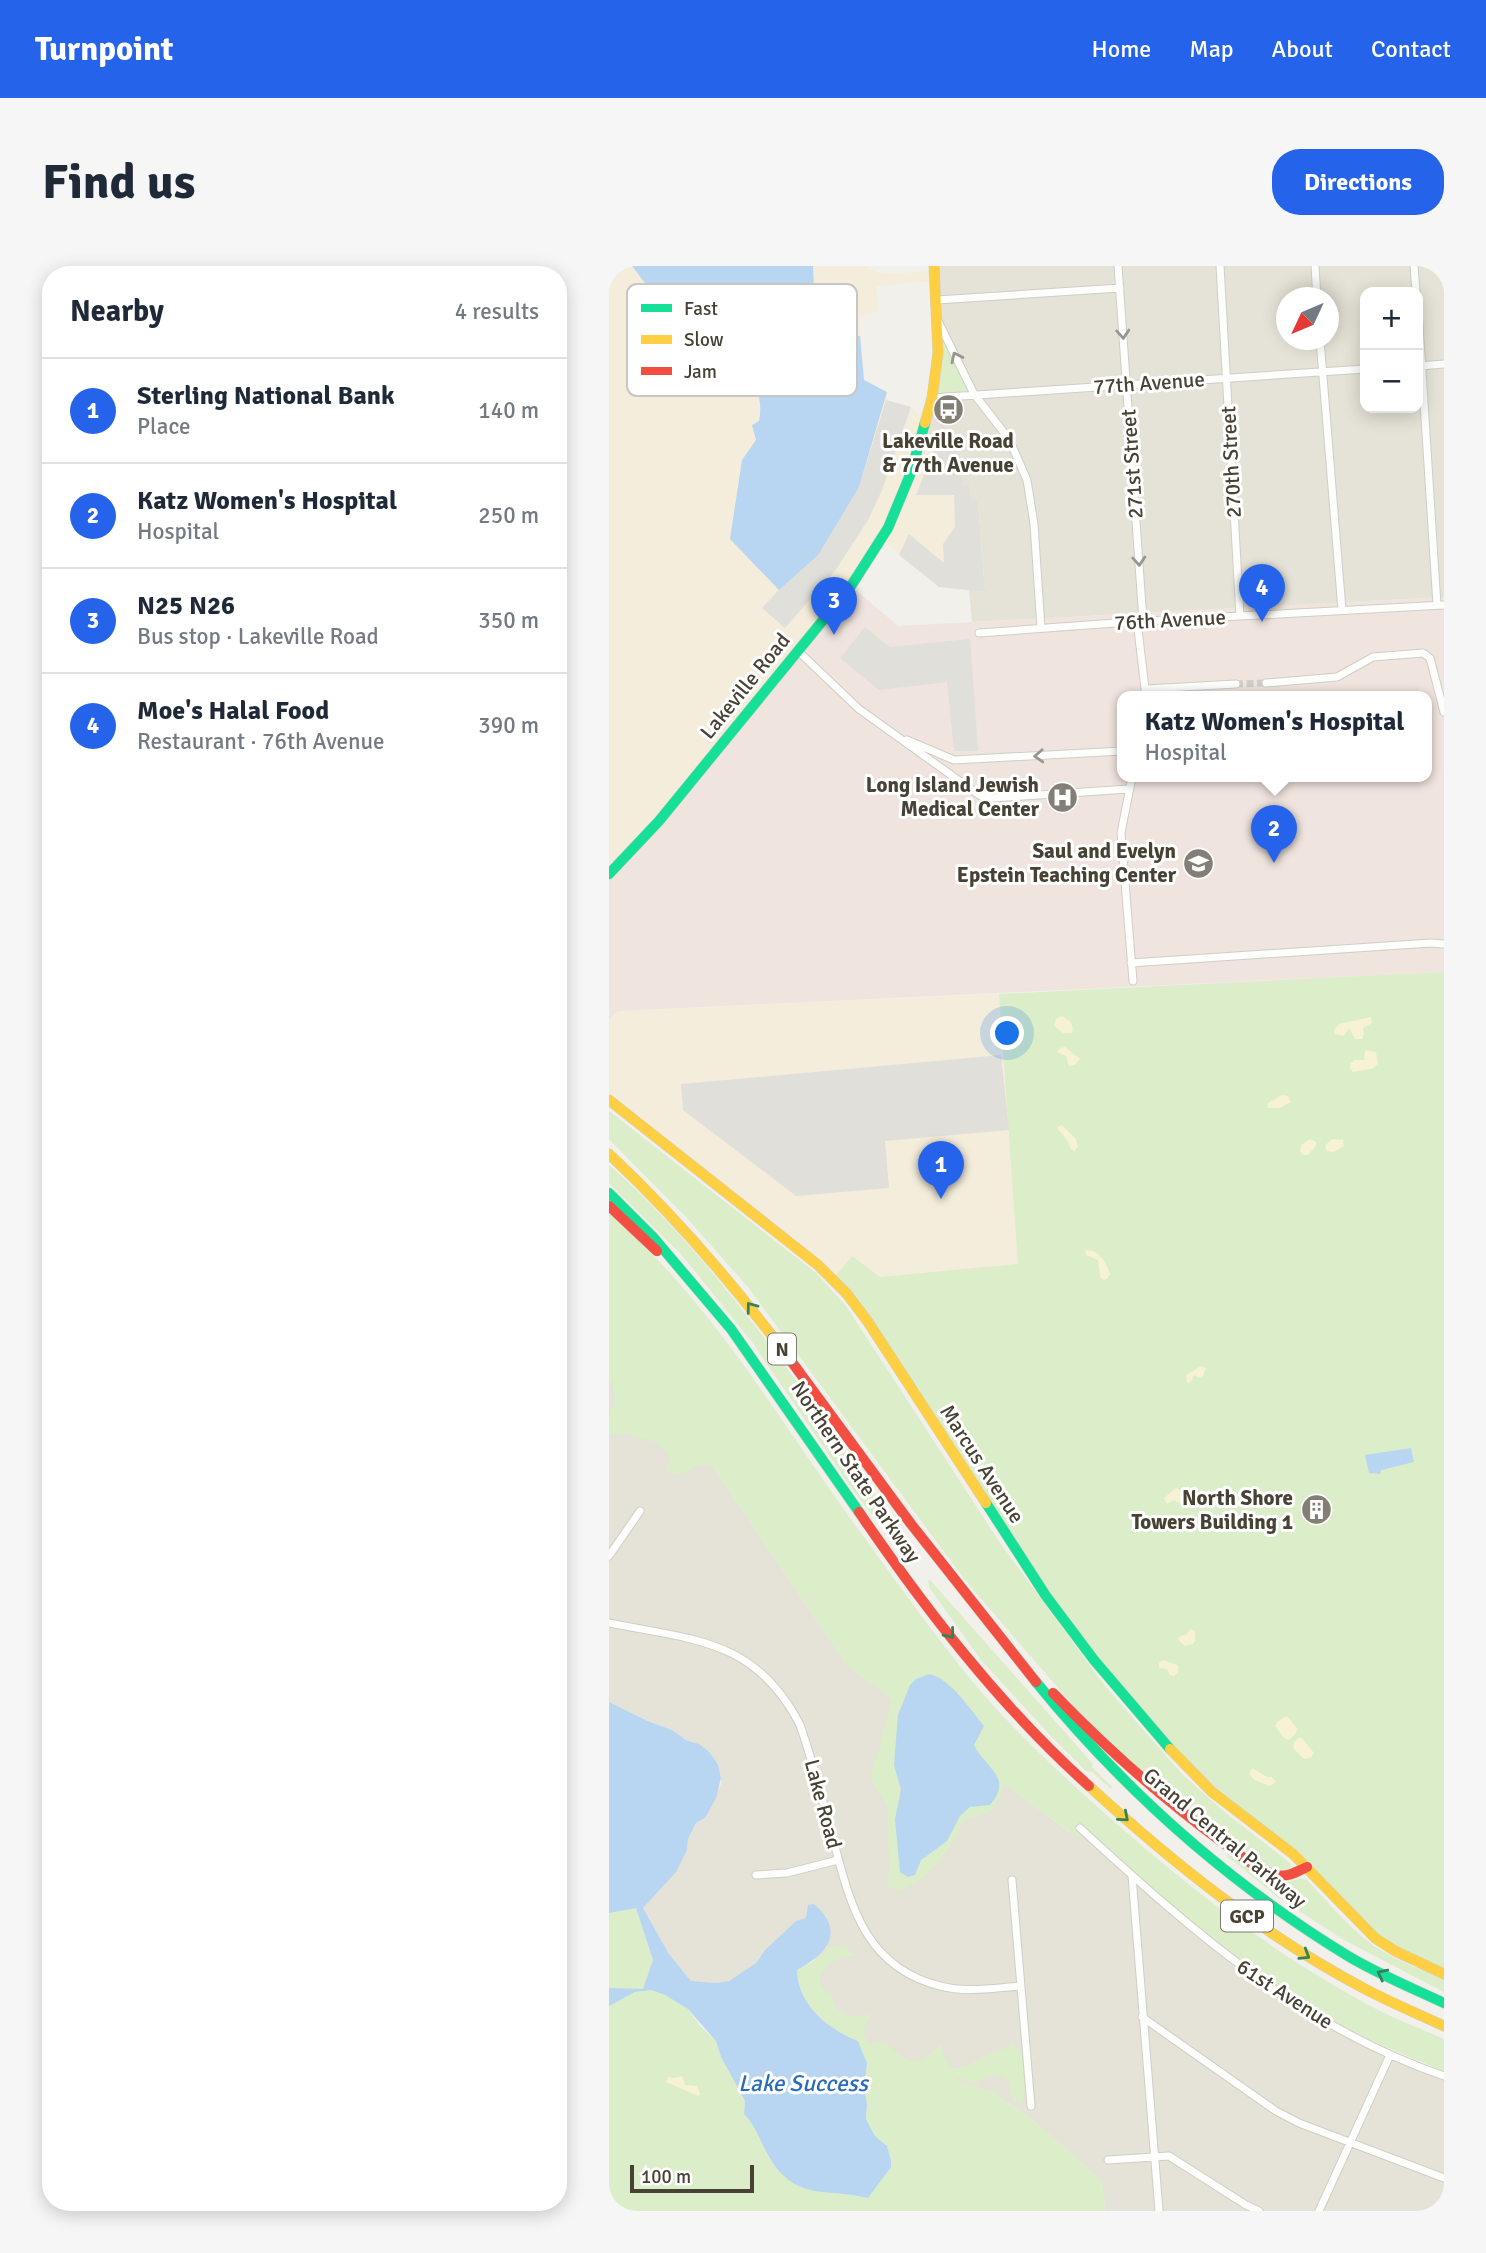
<!DOCTYPE html>
<html lang="en">
<head>
<meta charset="utf-8">
<style>
  :root { --surface:#fff; --page:#f6f6f7; --text:#1f2937; --muted:#747a83; --line:#e0e1e3; --accent:#2563eb }
  body { margin:0; font-family:Signika,sans-serif; background:var(--page); color:var(--text) }
  .controls { position:absolute; right:21px; top:21px; display:grid; overflow:hidden; border-radius:14px; box-shadow:0 4px 18px #0003 }
  .controls button { width:63px; height:63px; display:grid; place-items:center; padding:0; border:0; border-bottom:2px solid var(--line); background:var(--surface); color:var(--text); font:35px sans-serif }
  .compass { position:absolute; left:667px; top:21px; width:63px; height:63px; border-radius:50%; background:var(--surface); box-shadow:0 4px 18px #0003; rotate:226deg }
  .scale { position:absolute; left:21px; bottom:18px; width:124px; box-sizing:border-box; padding-left:7px; border:4px solid #484235; border-top:0; font-size:19px; line-height:24px; white-space:nowrap; color:#484235; -webkit-text-stroke:5px #fff; paint-order:stroke }
  .you { position:absolute; left:399px; top:768px; width:24px; height:24px; margin:-18px; border:5px solid #fff; border-radius:50%; background:#1a73e8; box-shadow:0 0 0 10px #1a73e833 }
  .badge { display:grid; place-items:center; width:46px; height:46px; border-radius:50%; background:var(--accent); color:#fff; font-size:23px; font-weight:700 }
  .pin { position:absolute; translate:-50% -58px; filter:drop-shadow(0 2px 4px #0008) }
  .pin::after { content:''; position:absolute; top:37px; width:24px; height:21px; background:inherit; clip-path:polygon(0 0,100% 0,50% 100%) }
  .popup { position:absolute; left:508px; top:425px; width:315px; height:91px; box-sizing:border-box; display:grid; place-content:center; border-radius:14px; background:var(--surface); filter:drop-shadow(0 2px 5px #0005); font-size:23px; white-space:nowrap; color:var(--muted) }
  .popup b { font-size:26px; color:var(--text) }
  .popup::after { content:''; position:absolute; left:50%; top:100%; margin-left:-14px; border:14px solid transparent; border-top-color:var(--surface) }
  .list { margin:0; padding:0; list-style:none }
  h2 { display:flex; justify-content:space-between; align-items:center; height:91px; margin:0; padding:0 28px; font-size:30px }
  h2 small { font-size:23px; font-weight:400; color:var(--muted) }
  .list li { display:grid; grid-template-columns:46px 1fr auto; gap:21px; align-items:center; box-sizing:border-box; height:105px; padding:0 28px; border-top:2px solid var(--line) }
  .list b { display:block; font-size:26px; white-space:nowrap }
  .list p { margin:0; font-size:23px; white-space:nowrap; color:var(--muted) }
  .list em { font-size:23px; font-style:normal; color:var(--muted) }
  .map { position:relative; flex:none; width:835px; height:1945px; overflow:hidden; border-radius:28px }
  header { display:flex; align-items:center; gap:42px; box-sizing:border-box; height:98px; padding:0 35px; background:var(--accent); color:#fff }
  header strong { font-size:33px }
  nav { display:flex; gap:38px; margin-inline-start:auto; font-size:24px }
  .intro { display:flex; align-items:center; justify-content:space-between; box-sizing:border-box; height:168px; padding:0 42px }
  h1 { margin:0; font-size:49px }
  .button { padding:18px 32px; border-radius:28px; background:var(--accent); color:#fff; font-size:24px; font-weight:700 }
  main { display:flex; gap:42px; padding:0 42px }
  aside { flex:1; background:var(--surface); border-radius:28px; box-shadow:0 4px 18px #0003 }
  .map>svg:first-child { display:block }
  .residential { fill:#e5e2d7; fill-rule:evenodd }
  .commercial { fill:#f4eddc }
  .medical { fill:#f0e4de; fill-rule:evenodd }
  .green { fill:#dbedc9 }
  .sand { fill:#f6f2d3 }
  .parking { fill:#e0dfda }
  .water { fill:#b8d5f1 }
  .lines { fill:none; stroke-linecap:round; stroke-linejoin:round }
  .street-tunnel { stroke:#cfcdc6; stroke-width:7; stroke-dasharray:7 3.5; stroke-linecap:butt }
  .street-casing { stroke:#cfcec7; stroke-width:9 }
  .fast-casing { stroke:#d1cec1; stroke-width:11 }
  .slow-casing { stroke:#d1cec1; stroke-width:11 }
  .jam-casing { stroke:#d1cec1; stroke-width:11 }
  .street { stroke:#fdfdfc; stroke-width:7 }
  .fast { stroke:#16e098; stroke-width:10 }
  .slow { stroke:#ffcf43; stroke-width:10 }
  .jam { stroke:#f24e42; stroke-width:10 }
  .oneway { stroke:#99968f }
  .oneway2 { stroke:#34815d }
  .labels { text-anchor:middle; stroke-width:6; stroke-linejoin:round; paint-order:stroke }
  .shield { fill:#fff; stroke:#7f7b72; stroke-width:2 }
  .shield-label { font-size:19px; font-weight:bold; fill:#484235 }
  .street-label { font-size:21px; fill:#484235; stroke:#fff }
  .poi-label { font-size:21px; font-weight:bold; fill:#484235; stroke:#fff; text-anchor:end }
  .water-label { font-size:23px; font-style:italic; fill:#296db9; stroke:#fff }
  .key { fill:#fff; stroke:#c8c6c2; stroke-width:2 }
  .key-label { font-size:19px; fill:#484235 }
</style>
</head>
<body>
<header>
<strong>Turnpoint</strong>
<nav><a>Home</a><a>Map</a><a>About</a><a>Contact</a></nav>
</header>
<div class="intro"><h1>Find us</h1><a class="button">Directions</a></div>
<main>
<aside>
<h2>Nearby<small>4 results</small></h2>
<ul class="list">
<li><span class="badge">1</span><div><b>Sterling National Bank</b><p>Place</p></div><em>140 m</em></li>
<li><span class="badge">2</span><div><b>Katz Women's Hospital</b><p>Hospital</p></div><em>250 m</em></li>
<li><span class="badge">3</span><div><b>N25 N26</b><p>Bus stop · Lakeville Road</p></div><em>350 m</em></li>
<li><span class="badge">4</span><div><b>Moe's Halal Food</b><p>Restaurant · 76th Avenue</p></div><em>390 m</em></li>
</ul>
</aside>
<div class="map">
<svg width="835" height="1945" viewBox="0 0 835 1945">
  <rect width="100%" height="100%" fill="#f1f0ea"/>
  <path class="residential" d="M325 0H835V331L363 356 360 324 376 326 369 235 362 236 328 177 312 172 327 110ZM756 26H809V142H756ZM678 32H720V74H678Z
    M0 1114 81 1168 238 1399 460 1566 471 1562 732 1765 835 1810V1945H496L493 1915 419 1850 385 1827 302 1800 219 1759 198 1652 187 1655 156 1684 147 1697 120 1715 107 1717 82 1715 60 1688 34 1642 78 1584 79 1573 87 1557 96 1552 112 1518V1512L109 1497 90 1478 77 1474 63 1464 41 1456 0 1436Z"/>
  <path class="commercial" d="M0 0H258L272 8 325 5 326 15 267 20 269 46 250 50 255 114 278 126 277 134 302 141 318 155 313 172 351 183 354 219 360 218 362 235H369L376 326 330 321 273 273 255 302 0 608Z
    M390 728 410 999 271 1011 224 1013 0 834V753L8 745Z"/>
  <path class="medical" d="M242 320 289 360 835 331V706L9 745 0 753V608ZM513 431H817V511H513Z"/>
  <path class="green" d="M329 54 365 128 323 132Z
    M835 706V1708L786 1685 698 1601 603 1526 485 1394 259 1056 224 1013 243 990 271 1011 409 998 390 728Z
    M0 845 207 1007 237 1040 391 1277 496 1420 573 1508 619 1549 681 1597 682 1603 665 1605 609 1569 541 1515 481 1459 356 1314 139 1021 77 951 0 873Z
    M0 899C65 956 120 1025 172 1094 219 1158 264 1223 307 1290V1297H302L299 1294 243 1223 143 1076 72 988 0 917Z
    M0 948C99 1031 166 1148 241 1252 280 1306 320 1362 362 1414 402 1462 447 1504 493 1545 581 1623 665 1689 769 1744 790 1755 813 1763 835 1773V1805C787 1786 740 1766 695 1740 614 1692 545 1626 475 1564L470 1573 394 1517 392 1529 383 1545 355 1555C339 1584 322 1615 288 1625L277 1619 280 1606 278 1540 261 1513 283 1433 238 1399 102 1199H92L70 1209 57 1205 60 1191 49 1177 17 1168 0 1169V1150L6 1135 3 1116 0 1114Z
    M321 1314 484 1498 483 1501 504 1522H501L483 1506 477 1505 440 1468 372 1394 320 1321 319 1315Z
    M620 1586C644 1605 661 1623 693 1612L698 1614C720 1637 743 1666 770 1683 790 1696 813 1704 835 1713V1726L735 1674 670 1632 618 1590Z
    M19 1642H27L44 1694 38 1716 42 1724 56 1729 79 1743 91 1760 107 1775 112 1791 136 1835 135 1848C148 1861 152 1879 162 1894 187 1934 221 1922 259 1932L282 1894 278 1880 266 1870 257 1853 258 1839 255 1820 258 1797 249 1775C218 1762 190 1740 188 1704 194 1700 203 1697 208 1692 225 1677 230 1674 248 1690 231 1689 215 1697 210 1715L217 1726 223 1728C224 1750 247 1754 263 1747L257 1758 255 1768 260 1777H277C299 1799 310 1803 332 1777 338 1811 348 1805 373 1791 384 1785 395 1785 404 1777L414 1788 427 1791C412 1805 422 1822 413 1838 401 1838 401 1828 401 1818 392 1802 378 1812 365 1817L350 1812 346 1814 385 1827 419 1850 493 1915 496 1945H0V1647Z"/>
  <path class="sand" d="M453 750 462 756 464 764 462 767H454L445 760 447 753Z
    M762 751 763 757 754 762 755 768 753 773H746L740 762 735 770 726 768 725 764 730 758Z
    M456 781 471 793 466 799 460 800 457 790 448 786 451 782Z
    M756 784 767 786 769 798 763 803 744 806 741 802V798L745 794H755Z
    M673 829 679 830 682 836 671 842H658L659 837Z
    M453 859 467 873 469 881 465 885 461 882C460 872 452 869 448 861Z
    M701 873 707 876V880L699 889H694L691 885 692 879Z
    M724 873 734 874 735 880 725 886 718 885 716 879Z
    M476 984C490 983 497 996 501 1008L498 1013 495 1014 491 1011 489 994 477 989Z
    M592 1100 597 1102 594 1110 591 1112 585 1109 582 1116 578 1117 577 1109Z
    M567 1222 571 1224 574 1232 570 1237 565 1234 558 1238 555 1232Z
    M581 1363 586 1365V1375L584 1378 576 1380 570 1375 569 1371 578 1368Z
    M554 1394 569 1399V1406L565 1410 561 1409 558 1403 550 1402V1397Z
    M678 1450 688 1462 687 1467 680 1474 675 1472 666 1460 669 1455Z
    M689 1472H693L705 1487 702 1492 695 1493 684 1482 685 1476Z
    M643 1502 658 1511H663L667 1516 661 1520 645 1514 640 1507Z
    M73 1810 76 1819 88 1820 91 1828 89 1830 57 1816 59 1811 66 1812Z"/>
  <path class="parking" d="M277 134 302 141 273 224 259 254 226 305 176 362 153 342 180 313 250 221Z
    M328 177 351 183 354 219 360 218 362 235H369L376 326 330 321 290 289 300 268 335 297 334 278 346 261 345 229H307Z
    M256 361 281 381 361 373 369 485H345L338 416 270 424 231 392Z
    M392 789 400 864 276 875 280 922 187 930 74 844 72 818Z"/>
  <path class="water" d="M23 0H204L205 26 188 41 192 60 208 69 251 70 255 114 278 126 250 221 209 289 170 324 121 273 133 194 147 174 143 159 150 155C160 103 111 98 81 71 61 52 40 22 23 0Z
    M802 1182 805 1196 772 1204 771 1208 760 1207 756 1189Z
    M320 1408C341 1412 361 1443 375 1460L365 1479C376 1502 405 1511 381 1539L361 1541 351 1550 338 1575 312 1594 306 1609 299 1611 291 1606 286 1553 292 1524 285 1499 289 1449 301 1419 307 1413Z
    M0 1436 41 1456 63 1464 77 1474 90 1478 100 1486 109 1498 112 1512 107 1532 96 1552 87 1557 79 1573 78 1584 67 1606 34 1642 60 1688 82 1715 107 1717 120 1715 147 1697 156 1684 187 1655 197 1652 199 1639 205 1638C237 1666 218 1688 188 1704 189 1739 219 1763 249 1775L258 1797 255 1820 258 1839 257 1853 266 1870 278 1880 282 1894V1901L259 1932C220 1922 187 1935 162 1894 152 1879 148 1861 135 1848L136 1835 112 1791 107 1775 79 1743 56 1729 42 1724 26 1726 0 1740V1722L34 1723 44 1694 27 1642 0 1647Z"/>
  <g class="lines">
    <path class="street-tunnel" d="M627 418 657 417"/>
    <defs>
      <path id="street" d="M509 0 534 355
        M611 0 631 350
        M706 0 708 32
        M805 0 807 26
        M328 34 511 22
        M809 43 828 339
        M329 55 365 128 400 173 418 214 425 258 432 362
        M711 74 733 344
        M811 100 835 98
        M323 132 756 103
        M528 355 537 431
        M370 367 520 356 835 339
        M189 385 250 443 370 529 384 532 520 523
        M657 417 728 411 764 391 814 387 821 392 835 446
        M537 423 627 418
        M298 474 345 494 513 485
        M523 511 512 567 524 715
        M522 697 822 677 835 678
        M0 1290 31 1245
        M0 1357C85 1374 147 1373 191 1459 203 1493 212 1528 221 1562 240 1631 251 1700 331 1720 357 1727 385 1722 411 1720
        M471 1562C582 1664 690 1760 835 1810
        M147 1609 178 1607 229 1594
        M523 1610 550 1945
        M403 1614 422 1840
        M533 1751 667 1845 690 1857 835 1912
        M499 1894 560 1890 637 1939 650 1945
        M710 1945 781 1789"/>
      <path id="fast" d="M0 608 50 555 242 320 279 262 301 209 316 157
        M0 927 44 971 122 1063 250 1246
        M377 1237 437 1330 485 1394 561 1483
        M427 1416C515 1524 621 1618 739 1690 769 1708 803 1722 835 1737"/>
      <path id="slow" d="M316 157 323 132 329 87 325 0
        M0 834 209 999 238 1028 259 1056 377 1237
        M0 888C64 948 121 1014 174 1084
        M561 1483 603 1526 684 1588 766 1672 786 1685 835 1708
        M480 1520C565 1598 655 1670 758 1724 783 1737 809 1748 835 1760"/>
      <path id="jam" d="M0 940 48 985
        M174 1084 302 1258 427 1416
        M250 1246C317 1344 391 1440 480 1520
        M444 1427C497 1482 552 1531 613 1576 629 1587 648 1605 668 1609 678 1612 689 1605 698 1601"/>
    </defs>
    <use href="#street" class="street-casing"/>
    <use href="#fast" class="fast-casing"/>
    <use href="#slow" class="slow-casing"/>
    <use href="#jam" class="jam-casing"/>
    <use href="#street" class="street"/>
    <use href="#fast" class="fast"/>
    <use href="#slow" class="slow"/>
    <use href="#jam" class="jam"/>
  </g>
  <defs><path id="oneway-chevron" d="M-2-3.5L2.5 0L-2 3.5" fill="none" stroke-width="1.6" stroke-linecap="round" stroke-linejoin="round" transform="scale(1.75)"/></defs>
  <g class="oneway">
    <use href="#oneway-chevron" transform="translate(514 68) rotate(86)"/>
    <use href="#oneway-chevron" transform="translate(347 91) rotate(-116)"/>
    <use href="#oneway-chevron" transform="translate(530 295) rotate(86)"/>
    <use href="#oneway-chevron" transform="translate(430 490) rotate(177)"/>
  </g>
  <g class="oneway2">
    <use href="#oneway-chevron" transform="translate(142 1041) rotate(-127)"/>
    <use href="#oneway-chevron" transform="translate(341 1368) rotate(51)"/>
    <use href="#oneway-chevron" transform="translate(515 1551) rotate(41)"/>
    <use href="#oneway-chevron" transform="translate(696 1689) rotate(32)"/>
    <use href="#oneway-chevron" transform="translate(773 1708) rotate(-153)"/>
  </g>
  <defs>
    <symbol id="bus-disc" viewBox="-11 -11 22 22"><circle r="9.5" fill="#837f74" stroke="#fff"/><path d="M-5-6H5V4H4V6H2V4H-2V6H-4V4H-5ZM-3.5-4V0h7V-4ZM-3.5 1.2v1.5H-2V1.2ZM2 1.2v1.5H3.5V1.2Z" fill="#fff"/></symbol>
    <symbol id="hospital-disc" viewBox="-11 -11 22 22"><circle r="9.5" fill="#837f74" stroke="#fff"/><path d="M-5-5h3v3.5h4V-5h3V5h-3V1.5h-4V5h-3Z" fill="#fff"/></symbol>
    <symbol id="school-disc" viewBox="-11 -11 22 22"><circle r="9.5" fill="#837f74" stroke="#fff"/><path d="M0-5L7-2L0 1L-7-2ZM-4 1L0 2.5L4 1V4Q0 6-4 4Z" fill="#fff"/></symbol>
    <symbol id="building-disc" viewBox="-11 -11 22 22"><circle r="9.5" fill="#837f74" stroke="#fff"/><path d="M-4-6H4V6H1V3H-1V6H-4ZM-2.5-4.3h1.7v1.8h-1.7ZM.8-4.3h1.7v1.8H.8ZM-2.5-1h1.7V.8h-1.7ZM.8-1h1.7V.8H.8Z" fill="#fff"/></symbol>
  </defs>
  <g fill-rule="evenodd">
    <use href="#bus-disc" x="322" y="126" width="35" height="35"/>
    <use href="#hospital-disc" x="436" y="514" width="35" height="35"/>
    <use href="#school-disc" x="572" y="580" width="35" height="35"/>
    <use href="#building-disc" x="690" y="1226" width="35" height="35"/>
  </g>
  <g class="labels">
    <g class="shield">
      <rect x="159" y="1067.5" width="28" height="31" rx="5"/>
      <rect x="612" y="1634.5" width="52" height="31" rx="5"/>
    </g>
    <g class="shield-label">
      <text x="173" y="1090">N</text>
      <text x="638" y="1657">GCP</text>
    </g>
    <g class="street-label">
      <text transform="translate(540 117) rotate(-4)" y="7">77th Avenue</text>
      <text transform="translate(622 196) rotate(-93)" y="7">270th Street</text>
      <text transform="translate(523 198) rotate(-94)" y="7">271st Street</text>
      <text transform="translate(561 354) rotate(-3)" y="7">76th Avenue</text>
      <text transform="translate(136 420) rotate(-51)" y="7">Lakeville Road</text>
      <text transform="translate(373 1198) rotate(57)" y="7">Marcus Avenue</text>
      <text transform="translate(247 1206) rotate(56)" y="7">Northern State Parkway</text>
      <text transform="translate(214 1538) rotate(75)" y="7">Lake Road</text>
      <text transform="translate(616 1572) rotate(40)" y="7">Grand Central Parkway</text>
      <text transform="translate(676 1728) rotate(33)" y="7">61st Avenue</text>
    </g>
    <g class="poi-label">
      <text x="339" y="182" text-anchor="middle">Lakeville Road<tspan x="339" dy="24">&amp; 77th Avenue</tspan></text>
      <text x="430" y="526">Long Island Jewish<tspan x="430" dy="24">Medical Center</tspan></text>
      <text x="567" y="592">Saul and Evelyn<tspan x="567" dy="24">Epstein Teaching Center</tspan></text>
      <text x="684" y="1239">North Shore<tspan x="684" dy="24">Towers Building 1</tspan></text>
    </g>
    <g class="water-label">
      <text x="194" y="1825">Lake Success</text>
    </g>
  </g>
  <rect x="18" y="18" width="230" height="112" rx="10" class="key"/>
  <rect x="32" y="38" width="31" height="8" fill="#16e098"/>
  <rect x="32" y="69" width="31" height="9" fill="#ffcf43"/>
  <rect x="32" y="101" width="31" height="8" fill="#f24e42"/>
  <g class="key-label">
    <text x="75" y="49">Fast</text>
    <text x="75" y="80">Slow</text>
    <text x="75" y="112">Jam</text>
  </g>
</svg>
<div class="controls">
<button>+</button>
<button>−</button>
</div>
<svg class="compass" viewBox="-18 -18 36 36"><path d="M0-13l5 13h-10z" fill="#e53935"/><path d="M0 13l5-13h-10z" fill="#747a83"/></svg>
<div class="scale">100 m</div>
<div class="you"></div>
<div class="pin badge" style="left:332px;top:933px">1</div>
<div class="pin badge" style="left:665px;top:597px">2</div>
<div class="popup"><b>Katz Women's Hospital</b>Hospital</div>
<div class="pin badge" style="left:225px;top:369px">3</div>
<div class="pin badge" style="left:653px;top:356px">4</div>
</div>
</main>
</body>
</html>
